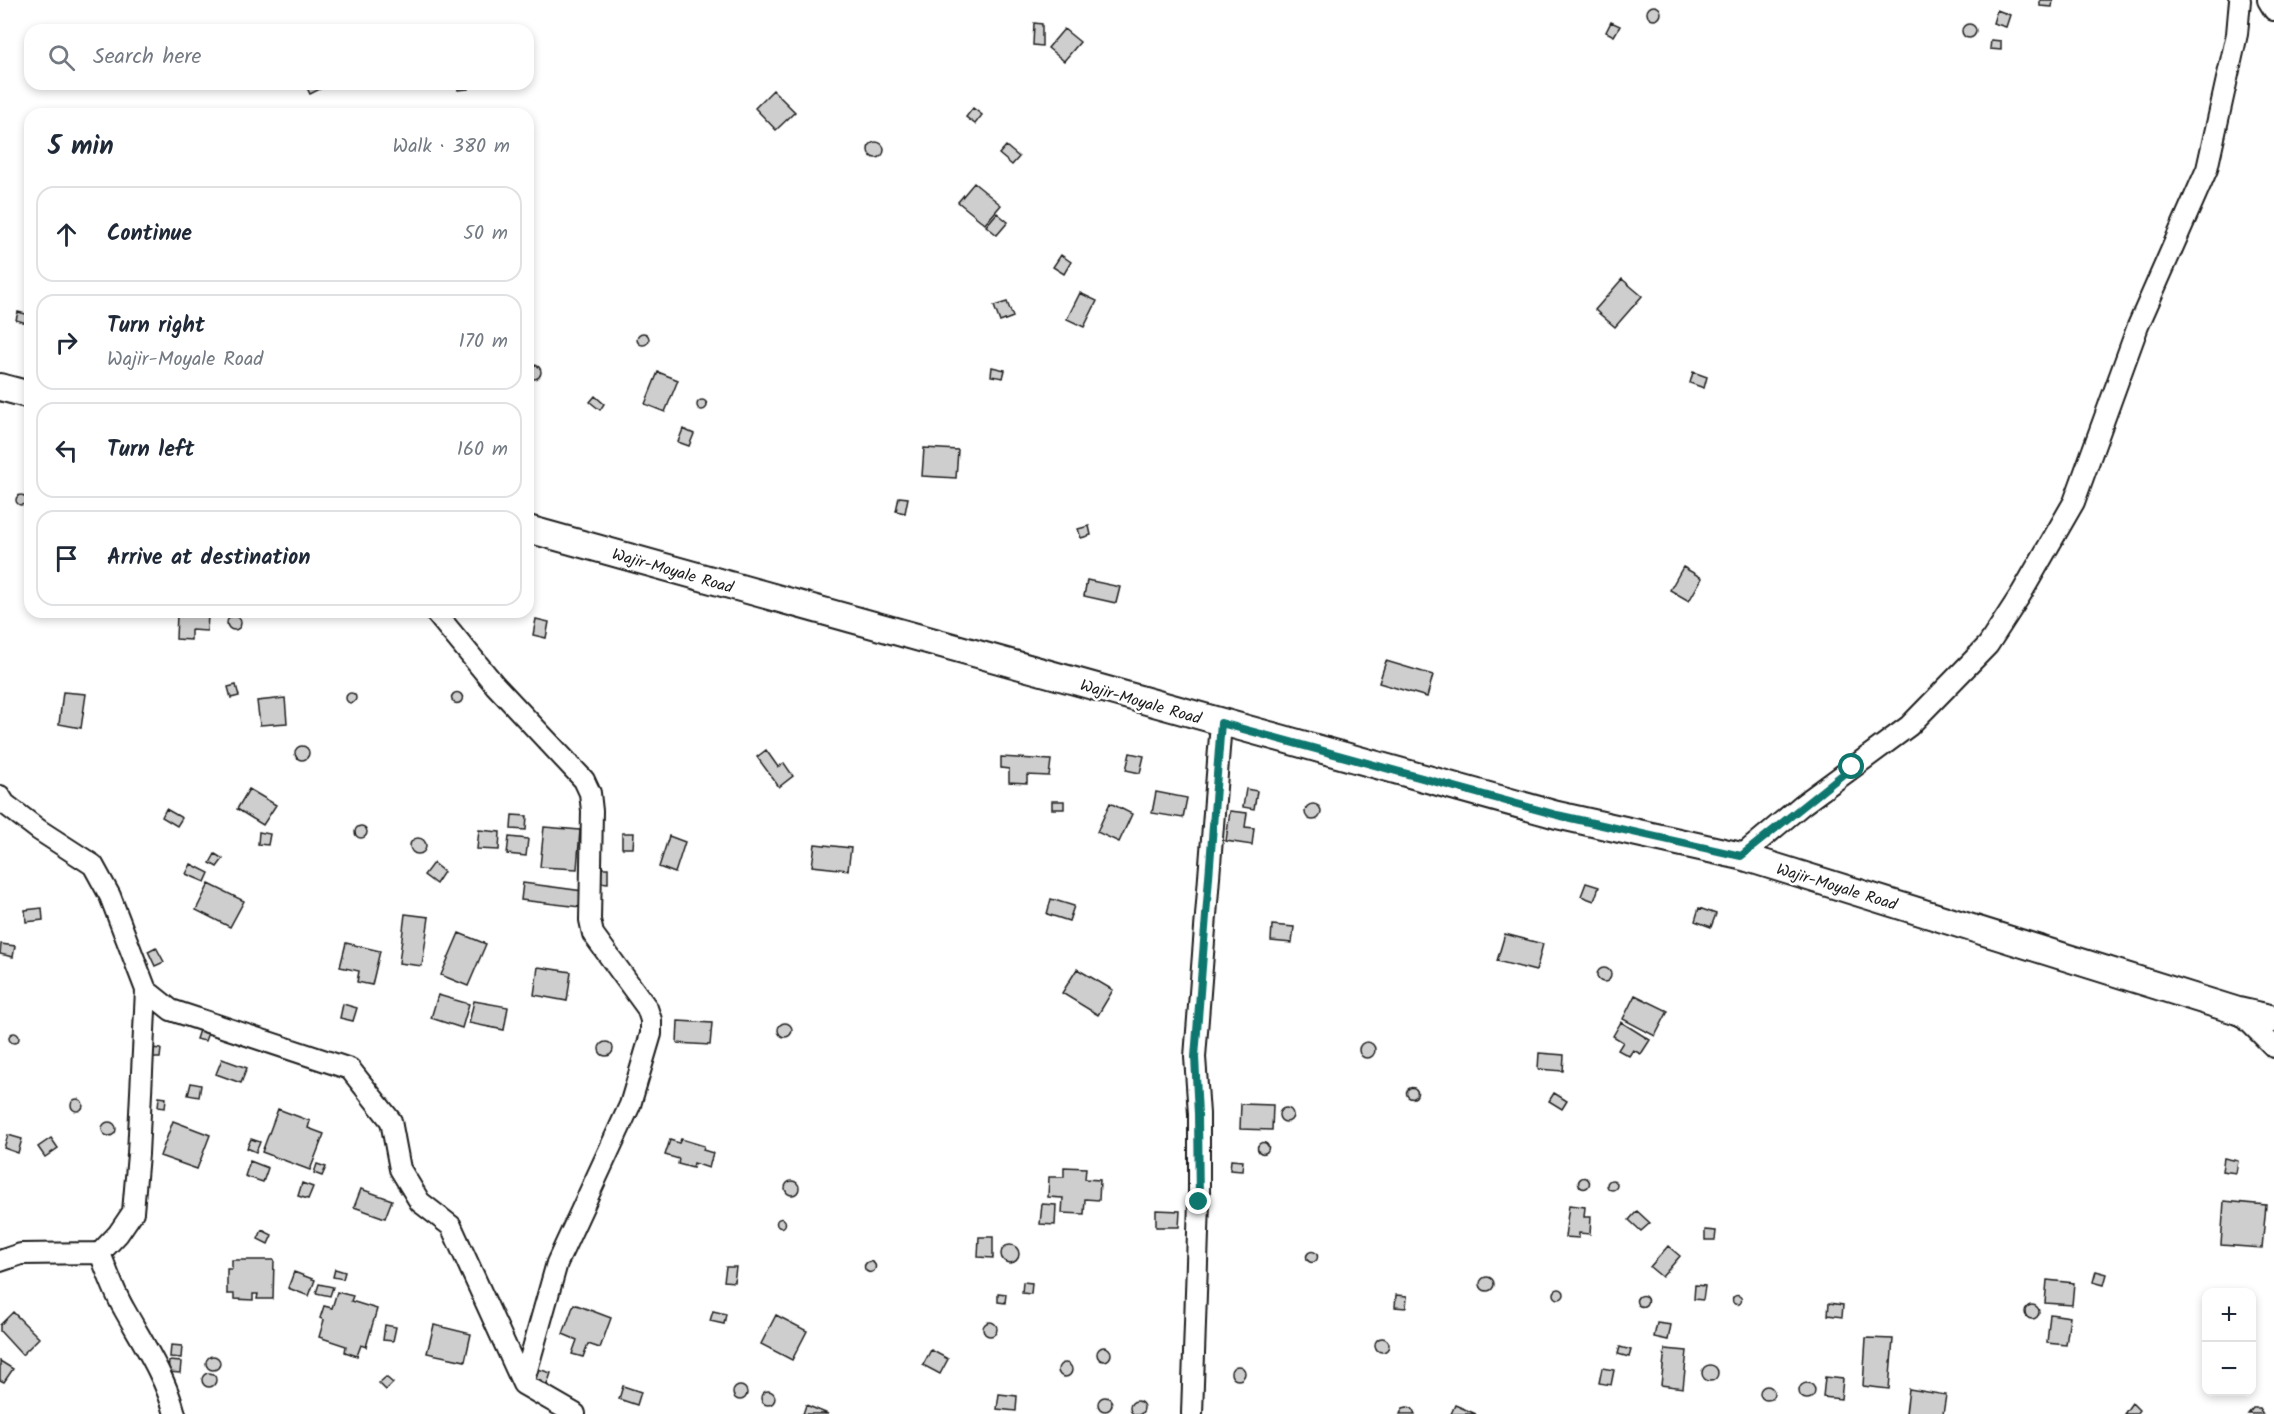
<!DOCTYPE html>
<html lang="en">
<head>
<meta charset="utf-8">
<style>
  :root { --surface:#fff; --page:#f6f6f7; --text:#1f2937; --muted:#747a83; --line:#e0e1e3 }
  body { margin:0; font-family:Kalam,sans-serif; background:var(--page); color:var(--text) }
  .controls { position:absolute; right:18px; bottom:18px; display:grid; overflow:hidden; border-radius:12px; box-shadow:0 3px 9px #0003 }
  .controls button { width:54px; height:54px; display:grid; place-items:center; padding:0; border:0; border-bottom:2px solid var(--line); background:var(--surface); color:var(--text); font:30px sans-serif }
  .stop { position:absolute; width:18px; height:18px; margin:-14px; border:4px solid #0f766e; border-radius:50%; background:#fff }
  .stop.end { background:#0f766e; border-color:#fff; box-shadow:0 2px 6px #0008 }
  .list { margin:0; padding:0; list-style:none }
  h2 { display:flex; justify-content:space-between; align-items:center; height:78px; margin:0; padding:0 24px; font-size:26px }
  h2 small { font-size:20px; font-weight:400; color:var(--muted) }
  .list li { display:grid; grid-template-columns:39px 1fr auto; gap:18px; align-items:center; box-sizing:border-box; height:96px; margin:0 12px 12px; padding:0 12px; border:2px solid var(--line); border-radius:18px }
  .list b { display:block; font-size:22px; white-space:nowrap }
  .list p { margin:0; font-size:20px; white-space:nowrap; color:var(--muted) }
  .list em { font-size:20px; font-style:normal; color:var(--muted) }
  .icon { flex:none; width:33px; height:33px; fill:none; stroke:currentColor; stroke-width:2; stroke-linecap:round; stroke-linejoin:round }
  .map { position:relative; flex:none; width:2274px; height:1414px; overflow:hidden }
  .search { position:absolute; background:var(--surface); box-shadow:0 3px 9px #0003; left:24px; top:24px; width:510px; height:66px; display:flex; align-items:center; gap:15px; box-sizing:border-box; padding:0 21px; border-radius:18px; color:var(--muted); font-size:22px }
  .panel { position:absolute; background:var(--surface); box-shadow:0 3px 9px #0003; left:24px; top:108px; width:510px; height:510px; border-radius:18px }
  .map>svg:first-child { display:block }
  .building { fill:#cecece; stroke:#1c1c1c; stroke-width:1.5 }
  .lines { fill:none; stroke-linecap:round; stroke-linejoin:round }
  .minor-casing { stroke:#1c1c1c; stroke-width:24 }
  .major-casing { stroke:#1c1c1c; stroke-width:30 }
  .minor { stroke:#fff; stroke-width:20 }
  .major { stroke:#fff; stroke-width:26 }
  .route { stroke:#0f766e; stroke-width:8 }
  .labels { text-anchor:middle; stroke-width:5; stroke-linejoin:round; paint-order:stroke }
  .street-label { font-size:16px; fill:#1c1c1c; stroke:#fff }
</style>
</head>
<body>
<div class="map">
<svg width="2274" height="1414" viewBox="0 0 2274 1414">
  <rect width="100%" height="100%" fill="#fff"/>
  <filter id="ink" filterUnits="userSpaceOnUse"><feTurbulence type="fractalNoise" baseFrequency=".0167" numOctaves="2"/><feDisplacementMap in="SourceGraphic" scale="12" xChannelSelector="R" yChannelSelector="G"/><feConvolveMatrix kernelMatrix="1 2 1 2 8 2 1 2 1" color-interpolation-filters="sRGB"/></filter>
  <g filter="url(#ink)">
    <path class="building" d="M2040 0H2053L2052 7 2040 6Z
      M1647 13a7 7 0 1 1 14 0a7 7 0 1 1-14 0Z
      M1997 10 2010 15 2006 27 1993 23Z
      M1611 22 1620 26 1614 36 1606 32Z
      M1034 23 1042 24V46L1033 45Z
      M1962 31a7 7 0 1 1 14 0a7 7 0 1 1-14 0Z
      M1064 29 1080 42 1064 61 1048 48Z
      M1991 40 2001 41V50L1990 49Z
      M310 84H320L322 88 310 94 306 86Z
      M457 84H468V89L458 90Z
      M773 90 795 112 776 130 755 108Z
      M973 108 982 115 975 124 966 117Z
      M868 150a8 8 0 1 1 16 0a8 8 0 1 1-16 0Z
      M1006 146 1019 157 1012 165 999 154Z
      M974 183 1001 205 985 224 958 202Z
      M997 213 1008 222 997 235 986 226Z
      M1061 255 1071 262 1064 274 1053 267Z
      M1622 279 1642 296 1615 327 1595 310Z
      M1080 293 1097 301 1084 327 1067 319Z
      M1007 302 1013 317 1000 322 994 306Z
      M18 312 30 315V324L16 320Z
      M637 339a6 6 0 1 1 12 0a6 6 0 1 1-12 0Z
      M527 372a7 7 0 1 1 14 0a7 7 0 1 1-14 0Z
      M992 367 1005 370 1003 378 991 376Z
      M658 372 678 380 665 412 645 404Z
      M1693 372 1707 377 1704 388 1690 383Z
      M595 396 604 404 600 410 590 402Z
      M697 405a5 5 0 1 1 10 0a5 5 0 1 1-10 0Z
      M683 429 694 434 689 446 678 442Z
      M924 448 958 450 956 478 922 476Z
      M16 500a5 5 0 1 1 10 0a5 5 0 1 1-10 0Z
      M899 497 908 498 905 513 896 511Z
      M1089 526 1091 535 1081 538 1078 529Z
      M1683 567 1702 578 1689 601 1670 590Z
      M1087 580 1120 587 1116 603 1084 596Z
      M177 614 208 615 207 631 191 630V640L176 639Z
      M227 623a7 7 0 1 1 14 0a7 7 0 1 1-14 0Z
      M536 619 549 622 546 638 533 635Z
      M1386 661 1433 675 1427 697 1379 683Z
      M236 685 239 696 231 698 228 687Z
      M63 692 86 694 81 728 59 724Z
      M451.5 698a5.5 5.5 0 1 1 11 0a5.5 5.5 0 1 1-11 0Z
      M346 698a5 5 0 1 1 10 0a5 5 0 1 1-10 0Z
      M285 698 287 723 260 725 257 701Z
      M295 753a7 7 0 1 1 14 0a7 7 0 1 1-14 0Z
      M766 750 778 767 784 763 793 776 779 787 757 757Z
      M1130 753 1144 756 1140 773 1126 770Z
      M1001 757 1051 760 1049 776 1027 775V783L1009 782V769L1001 768Z
      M249 789 276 805 263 825 237 809Z
      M1246 789 1257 791 1254 809 1243 807Z
      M1156 792 1187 798 1183 818 1152 813Z
      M1052 801H1064V809H1052Z
      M1110 803 1132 814 1119 842 1097 832Z
      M1305 812a8 8 0 1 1 16 0a8 8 0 1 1-16 0Z
      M166 809 182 818 177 826 162 817Z
      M1230 811 1247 813 1245 827 1254 828 1252 845 1226 841Z
      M512 815 527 816 526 830 511 829Z
      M355 832a6 6 0 1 1 12 0a6 6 0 1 1-12 0Z
      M544 827 580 830 577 869 540 867Z
      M479 830 500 832 499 850 477 849Z
      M259 832 270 834 268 845 258 844Z
      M622 833H634L633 848H622Z
      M669 836 685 842 675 873 659 867Z
      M509 837 528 839 526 856 507 854Z
      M410 846a8 8 0 1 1 16 0a8 8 0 1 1-16 0Z
      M815 844 851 848 848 870 812 866Z
      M215 854 223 859 217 867 210 863Z
      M433 863 444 872 436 884 424 875Z
      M191 864 209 873 205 882 186 874Z
      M597 868H608V883L597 882Z
      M523 883 583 891 580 907 521 900Z
      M1586 883 1599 887 1594 901 1581 896Z
      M209 884 244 901 230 927 196 910Z
      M1051 899 1074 906 1069 921 1047 914Z
      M42 908 43 920 26 922 25 910Z
      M1699 908 1716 914 1711 927 1695 921Z
      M405 914 429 917 422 966 399 963Z
      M1272 925 1294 927 1292 943 1271 941Z
      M459 933 486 944 468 986 441 975Z
      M1505 934 1543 944 1536 971 1497 961Z
      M346 943 380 951 372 985 357 982 359 971 340 967Z
      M1 944 15 946 13 957 0 954Z
      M156 947 164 962 155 966 148 951Z
      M538 967 571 972 567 1001 534 995Z
      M1597 975a7 7 0 1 1 14 0a7 7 0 1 1-14 0Z
      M1077 969 1113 990 1098 1015 1062 993Z
      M438 995 469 1004 462 1028 431 1018Z
      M1635 995 1668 1011 1655 1036 1623 1019Z
      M474 1001 508 1007 504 1030 469 1023Z
      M343 1004 357 1008 353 1021 340 1018Z
      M678 1021 712 1023 710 1045 677 1043Z
      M1621 1022 1650 1040 1641 1054 1633 1050 1629 1056 1618 1050 1623 1042 1613 1036Z
      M778 1030a7 7 0 1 1 14 0a7 7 0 1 1-14 0Z
      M199 1030 208 1033 205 1041 196 1039Z
      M9 1038a5 5 0 1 1 10 0a5 5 0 1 1-10 0Z
      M1359 1050a8 8 0 1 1 16 0a8 8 0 1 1-16 0Z
      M599 1049a7 7 0 1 1 14 0a7 7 0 1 1-14 0Z
      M151 1048 161 1049 160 1058H151Z
      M1539 1053 1564 1055 1563 1071 1538 1069Z
      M222 1059 247 1068 241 1083 216 1074Z
      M191 1083 201 1085 199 1097 188 1095Z
      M1406.5 1093a5.5 5.5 0 1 1 11 0a5.5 5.5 0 1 1-11 0Z
      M1554 1093 1567 1101 1562 1109 1549 1101Z
      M159 1097 166 1098 165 1108 158 1107Z
      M71 1105a6 6 0 1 1 12 0a6 6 0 1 1-12 0Z
      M1241 1104 1273 1105 1272 1130 1240 1129Z
      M1279 1115a7 7 0 1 1 14 0a7 7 0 1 1-14 0Z
      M278 1109 310 1121 308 1128 324 1134 310 1170 262 1152Z
      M173 1121 210 1135 197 1169 160 1156Z
      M102 1129a7 7 0 1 1 14 0a7 7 0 1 1-14 0Z
      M8 1135 22 1139 18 1153 4 1148Z
      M51 1138 58 1148 45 1157 38 1147Z
      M251 1139 260 1142 256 1152 247 1148Z
      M681 1139 704 1146 703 1150 713 1153 709 1168 694 1163 693 1168 678 1164 679 1159 665 1155 670 1140 679 1143Z
      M1257.5 1148a5.5 5.5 0 1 1 11 0a5.5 5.5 0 1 1-11 0Z
      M2224 1158 2238 1161 2236 1173 2222 1171Z
      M1231 1160 1243 1161 1242 1171 1230 1170Z
      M250 1161 268 1168 263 1182 245 1176Z
      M317 1164 326 1167 322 1176 314 1173Z
      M1064 1167 1086 1168 1085 1179 1100 1180 1099 1200 1085 1199 1084 1214 1062 1213 1063 1198 1048 1197 1049 1177H1064Z
      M1578.5 1183a5.5 5.5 0 1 1 11 0a5.5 5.5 0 1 1-11 0Z
      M1607 1185a5 5 0 1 1 10 0a5 5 0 1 1-10 0Z
      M785 1188a7 7 0 1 1 14 0a7 7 0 1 1-14 0Z
      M302 1183 313 1187 308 1199 298 1196Z
      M361 1189 392 1200 385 1218 354 1207Z
      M2224 1201 2266 1205 2262 1248 2221 1245Z
      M1042 1204 1056 1205 1055 1225 1040 1224Z
      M1569 1205 1585 1207 1584 1217H1591L1590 1234 1579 1233V1238L1565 1237Z
      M1156 1210 1180 1211 1179 1227H1156Z
      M1637 1211 1650 1223 1641 1231 1629 1220Z
      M776.5 1223a4.5 4.5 0 1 1 9 0a4.5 4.5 0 1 1-9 0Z
      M262 1230 272 1235 268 1244 258 1239Z
      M1705 1230 1716 1231 1715 1240H1705Z
      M979 1237H993V1258L978 1257Z
      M1001 1254a9 9 0 1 1 18 0a9 9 0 1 1-18 0Z
      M1668 1246 1680 1256 1662 1277 1650 1267Z
      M1306.5 1257a5.5 5.5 0 1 1 11 0a5.5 5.5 0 1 1-11 0Z
      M232 1260H274L273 1299H257L258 1294H253V1300L234 1299V1294H227V1269H232Z
      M864.5 1267a5.5 5.5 0 1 1 11 0a5.5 5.5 0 1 1-11 0Z
      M726 1267H736L734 1282 724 1281Z
      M335 1269 345 1272 343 1279 333 1277Z
      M2096 1271 2107 1274 2104 1285 2093 1282Z
      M294 1272 315 1280 309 1296 288 1288Z
      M1480 1284a7 7 0 1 1 14 0a7 7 0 1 1-14 0Z
      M2047 1280 2074 1283 2072 1305 2045 1303Z
      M1023 1282 1032 1283 1031 1294 1022 1293Z
      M319 1284 333 1287 330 1296 316 1293Z
      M1695 1285 1705 1286 1703 1300 1694 1299Z
      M1554 1294a5 5 0 1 1 10 0a5 5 0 1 1-10 0Z
      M337 1292 353 1296 351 1301 377 1309 366 1347 361 1345 357 1356 345 1352 346 1346 319 1337 324 1320 320 1318 324 1306 332 1308Z
      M998 1293 1006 1294 1005 1303 998 1302Z
      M1396 1295 1407 1296 1406 1308 1395 1307Z
      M1732.5 1300a4.5 4.5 0 1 1 9 0a4.5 4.5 0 1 1-9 0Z
      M1636.5 1301a5.5 5.5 0 1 1 11 0a5.5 5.5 0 1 1-11 0Z
      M1829 1303 1843 1305 1842 1317 1828 1315Z
      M574 1304 611 1318 600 1348 588 1344 583 1357 572 1354 577 1340 563 1334Z
      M2025 1312a7 7 0 1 1 14 0a7 7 0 1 1-14 0Z
      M713 1311 726 1314 724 1324 710 1321Z
      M13 1312 39 1338 22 1355 0 1331V1325Z
      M2050 1314 2070 1317 2066 1345 2047 1343Z
      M776 1315 807 1331 792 1360 761 1344Z
      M983 1329a7 7 0 1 1 14 0a7 7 0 1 1-14 0Z
      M1657 1323 1671 1325 1668 1340 1654 1337Z
      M385 1325 396 1327 393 1341 383 1340Z
      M434 1325 471 1334 465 1361 427 1353Z
      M1375 1345a7 7 0 1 1 14 0a7 7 0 1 1-14 0Z
      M1866 1338 1893 1339 1889 1389 1863 1386Z
      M171 1345 182 1346 181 1358 170 1357Z
      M1097 1354a7 7 0 1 1 14 0a7 7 0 1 1-14 0Z
      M1620 1347 1631 1350 1629 1357 1618 1354Z
      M1665 1349 1687 1351 1683 1388 1661 1385Z
      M931 1350 948 1359 940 1374 923 1365Z
      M206 1363a7 7 0 1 1 14 0a7 7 0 1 1-14 0Z
      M0 1361 13 1369 4 1382 0 1380Z
      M169 1361 181 1362 180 1373 168 1372Z
      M1058 1370a7 7 0 1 1 14 0a7 7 0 1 1-14 0Z
      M1702 1373a8 8 0 1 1 16 0a8 8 0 1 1-16 0Z
      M1231 1373a7 7 0 1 1 14 0a7 7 0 1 1-14 0Z
      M1602 1368 1614 1370 1611 1385 1599 1383Z
      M538 1369 551 1373 546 1388 533 1385Z
      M202 1380a7 7 0 1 1 14 0a7 7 0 1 1-14 0Z
      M386 1377 393 1383 386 1390 379 1383Z
      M1825 1377 1843 1379 1841 1399 1823 1397Z
      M1799 1391a8 8 0 1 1 16 0a8 8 0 1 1-16 0Z
      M733 1393a7 7 0 1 1 14 0a7 7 0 1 1-14 0Z
      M623 1386 641 1392 637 1405 619 1399Z
      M1760 1393a7 7 0 1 1 14 0a7 7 0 1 1-14 0Z
      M1909 1389 1946 1395 1943 1414H1906Z
      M761 1398a7 7 0 1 1 14 0a7 7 0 1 1-14 0Z
      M999 1394 1017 1396 1016 1411 997 1409Z
      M1098 1404a7 7 0 1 1 14 0a7 7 0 1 1-14 0Z
      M1130 1408a7 7 0 1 1 14 0a7 7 0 1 1-14 0Z
      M2132 1403 2139 1410 2136 1414H2124Z
      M806 1405 828 1414H803Z
      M1455 1405 1476 1414H1451Z
      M1407 1407 1412 1408 1415 1414H1400L1403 1408Z
      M2253 1408H2259L2263 1414H2248Z"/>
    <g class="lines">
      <defs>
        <path id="minor" d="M2268 0 2274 10
          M435 612 495 685 584 780 590 793 592 811 590 920 593 934 647 1008 651 1020V1034L630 1105 557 1263 523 1384
          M0 796 5 804 39 830 93 865 110 896 146 990 171 1010 350 1069 391 1121 400 1169 420 1202 451 1226 523 1384 575 1414
          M1741 856 1802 805 1909 726 1988 645 2021 594 2074 502 2138 326 2207 169 2237 34 2240 0
          M146 990 138 1154 133 1212 118 1234 100 1253C107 1271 114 1292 124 1309 143 1343 165 1376 175 1414
          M2238 1011 2274 1047
          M0 1261 21 1254 100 1253
          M1192 1414 1199 1202V1114L1195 1057 1221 723"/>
        <path id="major" d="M0 387 30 395
          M528 529 1557 815 1741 856 2238 1011 2274 1019"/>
      </defs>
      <use href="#minor" class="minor-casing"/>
      <use href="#major" class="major-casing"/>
      <use href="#minor" class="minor"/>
      <use href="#major" class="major"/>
    </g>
  </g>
  <g class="lines" filter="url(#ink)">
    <path class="route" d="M1199 1202 1198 1114 1195 1057 1221 723 1557 815 1741 856 1852 767"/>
  </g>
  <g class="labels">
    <g class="street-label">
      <text transform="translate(673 570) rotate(16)" y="6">Wajir-Moyale Road</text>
      <text transform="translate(1141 701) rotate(16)" y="6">Wajir-Moyale Road</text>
      <text transform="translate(1837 886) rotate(17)" y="6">Wajir-Moyale Road</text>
    </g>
  </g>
</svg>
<div class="controls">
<button>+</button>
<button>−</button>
</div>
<div class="stop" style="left:1852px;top:767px"></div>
<div class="stop end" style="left:1199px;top:1202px"></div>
<div class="search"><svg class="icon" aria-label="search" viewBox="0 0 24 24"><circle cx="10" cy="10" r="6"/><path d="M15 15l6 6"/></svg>Search here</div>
<section class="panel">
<h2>5 min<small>Walk · 380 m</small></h2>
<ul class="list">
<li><svg class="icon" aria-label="ahead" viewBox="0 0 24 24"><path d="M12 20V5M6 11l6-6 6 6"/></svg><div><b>Continue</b></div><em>50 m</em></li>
<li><svg class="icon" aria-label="right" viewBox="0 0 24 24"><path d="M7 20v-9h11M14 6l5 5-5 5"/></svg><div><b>Turn right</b><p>Wajir-Moyale Road</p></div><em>170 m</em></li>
<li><svg class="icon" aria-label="left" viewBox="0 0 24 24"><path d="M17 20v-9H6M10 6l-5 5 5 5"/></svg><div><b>Turn left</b></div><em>160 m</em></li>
<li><svg class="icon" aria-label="arrive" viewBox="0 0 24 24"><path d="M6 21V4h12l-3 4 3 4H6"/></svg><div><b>Arrive at destination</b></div></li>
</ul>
</section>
</div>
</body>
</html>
